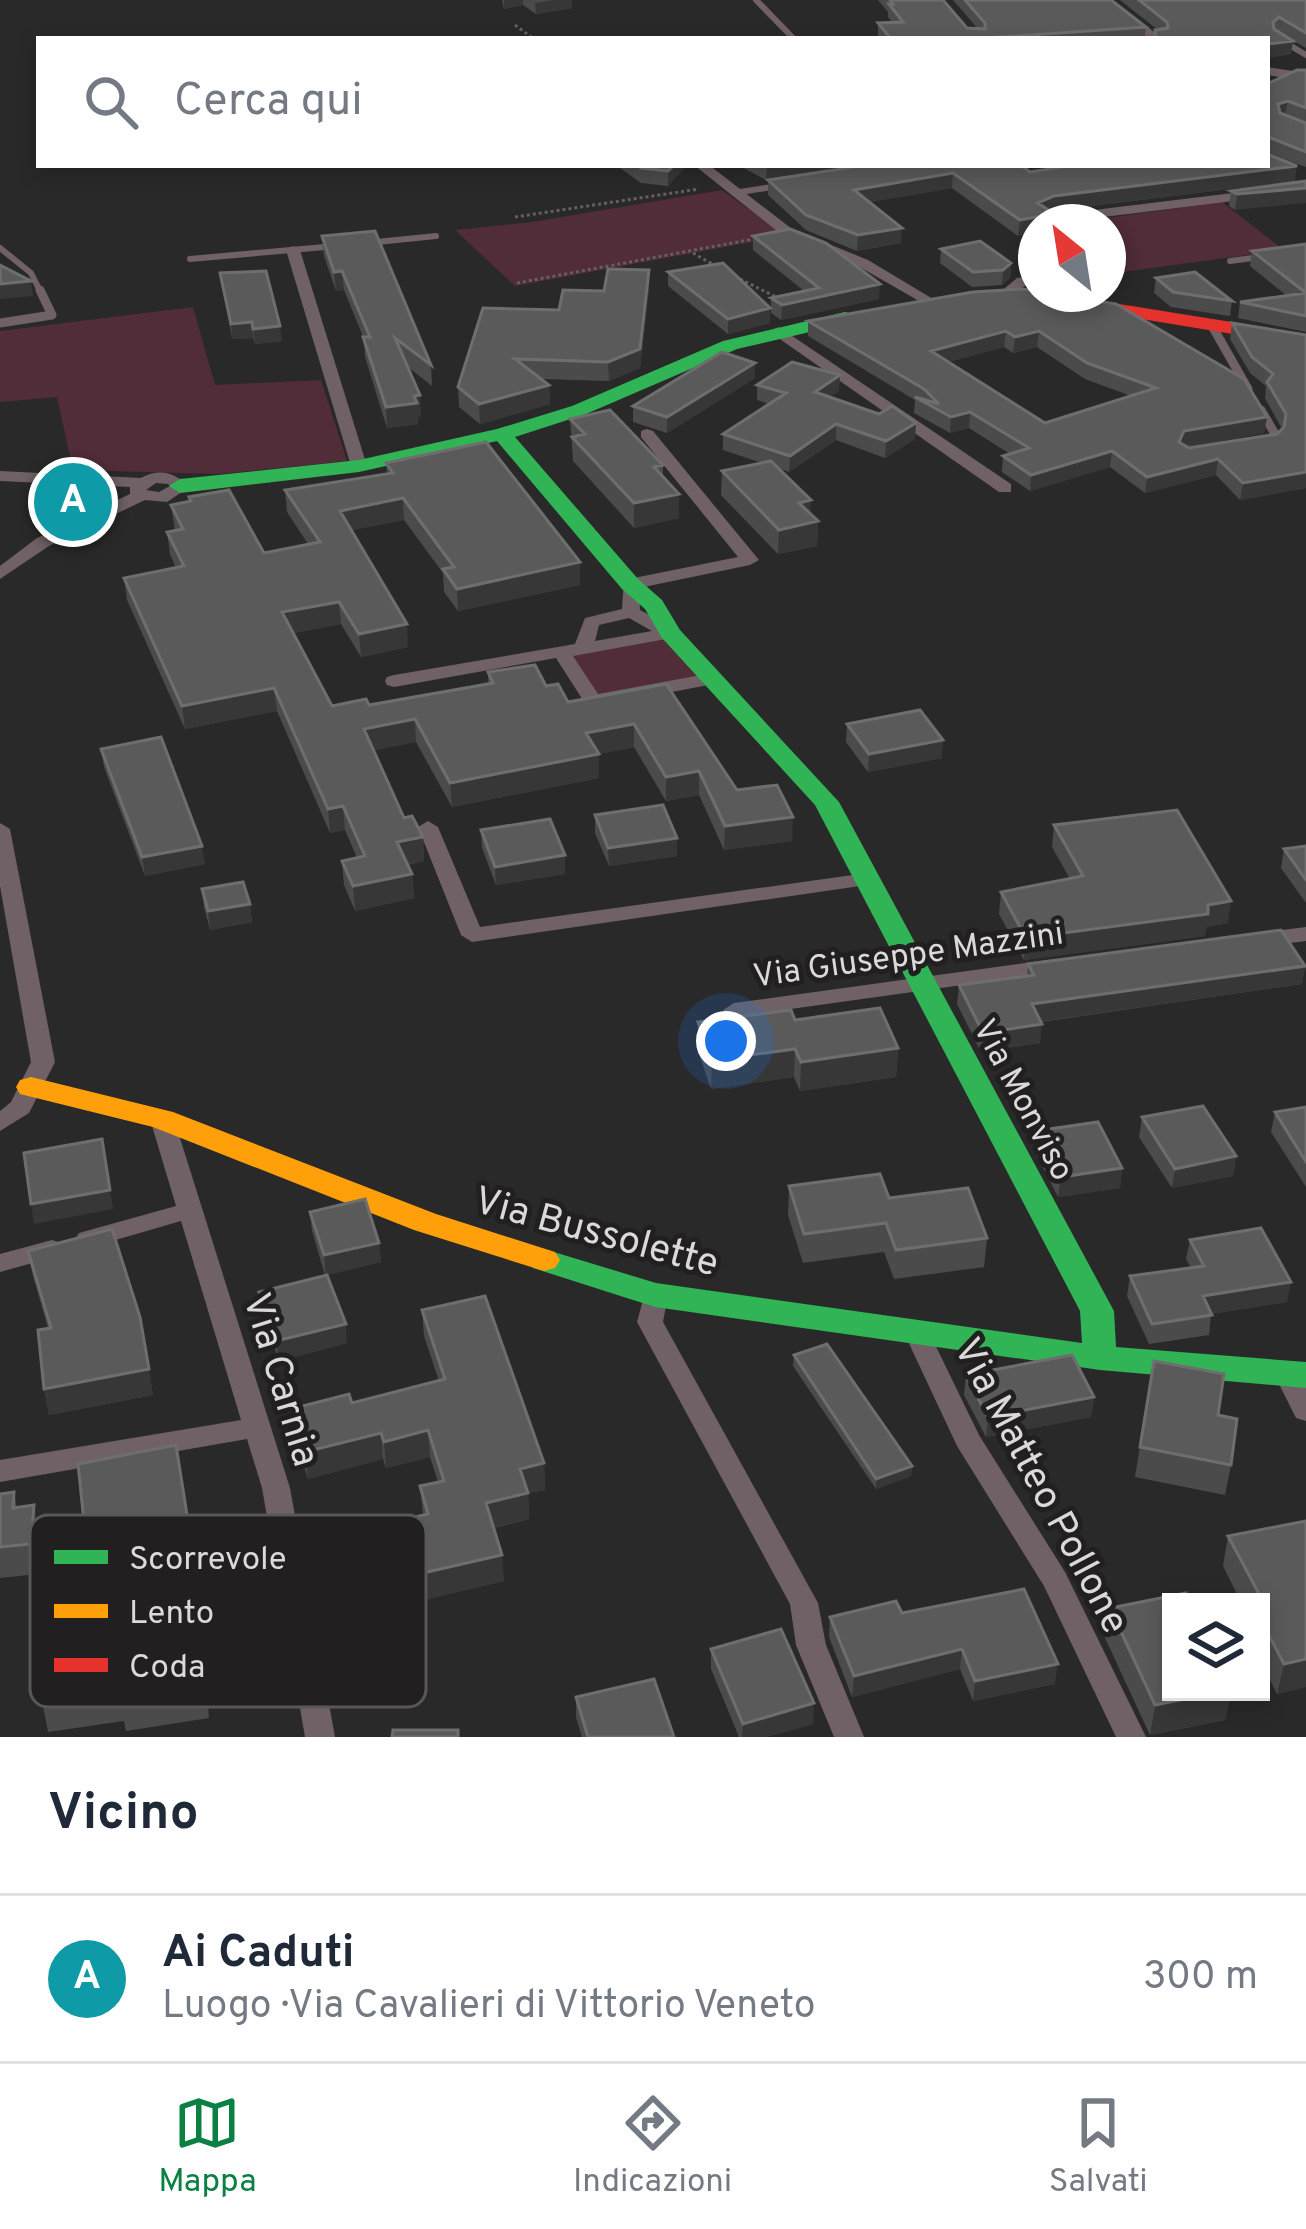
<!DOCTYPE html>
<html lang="it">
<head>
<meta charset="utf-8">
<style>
  :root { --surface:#fff; --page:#f6f6f7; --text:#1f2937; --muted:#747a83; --line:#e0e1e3; --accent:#0b8043 }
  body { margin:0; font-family:Overpass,sans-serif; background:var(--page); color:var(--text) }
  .controls { position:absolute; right:36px; bottom:36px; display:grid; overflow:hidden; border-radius:0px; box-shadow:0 6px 18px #0003 }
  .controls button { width:108px; height:108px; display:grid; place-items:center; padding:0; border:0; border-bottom:3px solid var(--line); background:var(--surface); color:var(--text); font:60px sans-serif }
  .compass { position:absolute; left:1018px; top:204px; width:108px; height:108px; border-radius:50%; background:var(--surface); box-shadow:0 6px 18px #0003; rotate:330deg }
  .you { position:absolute; left:726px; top:1041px; width:42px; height:42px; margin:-30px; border:9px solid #fff; border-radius:50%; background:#1a73e8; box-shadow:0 0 0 18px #1a73e833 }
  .badge { display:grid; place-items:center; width:78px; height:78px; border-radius:50%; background:var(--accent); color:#fff; font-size:39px; font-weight:700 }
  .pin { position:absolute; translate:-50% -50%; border:6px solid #fff; box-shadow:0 3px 12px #0006 }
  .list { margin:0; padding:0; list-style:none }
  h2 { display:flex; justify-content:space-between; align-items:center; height:156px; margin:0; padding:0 48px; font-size:51px }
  h2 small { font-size:39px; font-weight:400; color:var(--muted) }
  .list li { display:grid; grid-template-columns:78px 1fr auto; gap:36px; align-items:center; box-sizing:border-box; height:168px; padding:0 48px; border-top:3px solid var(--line) }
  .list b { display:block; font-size:45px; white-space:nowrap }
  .list p { margin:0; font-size:39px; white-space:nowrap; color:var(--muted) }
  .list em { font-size:39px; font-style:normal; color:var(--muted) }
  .icon { flex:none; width:66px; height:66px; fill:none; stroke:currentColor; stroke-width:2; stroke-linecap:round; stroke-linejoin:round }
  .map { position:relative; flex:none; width:1306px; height:1737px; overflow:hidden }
  .search { position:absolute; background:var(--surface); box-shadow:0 6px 18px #0003; left:36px; right:36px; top:36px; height:132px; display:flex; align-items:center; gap:30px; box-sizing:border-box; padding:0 42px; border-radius:0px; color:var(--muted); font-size:45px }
  .sheet { height:324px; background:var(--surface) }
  nav { display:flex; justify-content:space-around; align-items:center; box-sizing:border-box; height:168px; border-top:3px solid var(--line); background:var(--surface); font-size:33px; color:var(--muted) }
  nav a { display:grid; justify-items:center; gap:6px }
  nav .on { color:var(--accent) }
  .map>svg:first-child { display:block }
  .green { fill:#512c39 }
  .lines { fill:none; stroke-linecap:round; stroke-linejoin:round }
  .path { stroke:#665e60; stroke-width:3; stroke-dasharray:3 3; stroke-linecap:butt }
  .lane-far1 { stroke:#6f6165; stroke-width:6 }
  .lane { stroke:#6f6165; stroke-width:9 }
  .street { fill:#6f6165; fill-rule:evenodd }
  .fast { fill:#30b455; fill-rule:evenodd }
  .slow { fill:#ff9f0a; fill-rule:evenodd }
  .jam { fill:#e5322d; fill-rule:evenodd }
  .wall { fill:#4c4b4b; fill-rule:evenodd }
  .shaded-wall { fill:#383737 }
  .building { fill:#5b5a5a; stroke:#6f6e6e; stroke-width:3; fill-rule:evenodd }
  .labels { text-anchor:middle; stroke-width:10; stroke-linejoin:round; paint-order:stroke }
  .street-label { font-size:33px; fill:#dbd9da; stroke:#221f20 }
  .near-street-label { font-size:39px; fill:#dbd9da; stroke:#221f20 }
  .key { fill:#221f20; stroke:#5a5758; stroke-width:3 }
  .key-label { font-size:33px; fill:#dbd9da }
</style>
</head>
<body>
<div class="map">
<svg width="1306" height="1737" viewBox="0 0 1306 1737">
  <rect width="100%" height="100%" fill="#2a2929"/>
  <path class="green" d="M722 190 777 230 773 238 515 286 455 230 532 222Z
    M1222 202 1284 250 1115 273 1108 267V222H1077Z
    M193 307 215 385 321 380 347 461 220 474 73 470 57 397 0 402V331Z
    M670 633 712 679 593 701 561 652Z"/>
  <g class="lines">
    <path class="path" d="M515 25 534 39
      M515 217 699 189
      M693 253 714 265
      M740 279 778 298
      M517 283 759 238"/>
    <path class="lane-far1" d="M756 0 794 39
      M1281 40 1306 55
      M740 192 779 186
      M367 243 436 236
      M0 248 31 273 41 293
      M190 259 336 246
      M1230 261 1261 257"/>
    <path class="lane" d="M0 323 52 315 40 290
      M1211 324 1248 389
      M1261 410 1275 434 1267 443"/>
    <path class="street" d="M1100 0H1113L1163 39H1149Z
      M1267 67 1306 73V81L1267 75Z
      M694 165H709L792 229 868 260 938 302 926 305 858 266 782 235Z
      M1306 184V192L1063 222 1046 219 1053 215Z
      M1031 239 1036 240V251L1024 243Z
      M293 246 300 250 367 466 365 470H353L351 466 286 250Z
      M1036 275V283L1026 285 1010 297 998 294 1017 278Z
      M779 327 1011 484V492H999L774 335V329Z
      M647 429 653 431 759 560 750 565 639 588 640 610 677 629 679 633 677 637 573 656 598 694 712 673 721 679 719 683 593 707 586 705 556 658 394 687 387 685 385 681 387 677 394 675 575 644 585 618 622 609 624 580 738 557 641 437V431ZM629 618 652 631 595 641 599 625Z
      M0 471 141 478C159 468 177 472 188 488L167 502 145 500 49 546 0 579V566L37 538 130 494V487L0 481ZM156 483 168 484 170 486 159 492 146 490Z
      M428 821 438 827 480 927 867 873 878 879 867 885 472 942 461 935 418 827Z
      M0 823 10 829 55 1062 29 1113 0 1131V1111L11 1102 31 1062 0 886Z
      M1306 927V941L1259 947 1248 940 1259 933Z
      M1055 959 1066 966 1063 971 734 1017 723 1010 734 1003Z
      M162 1111 170 1113 174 1119 290 1488 335 1737H305L262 1488 247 1439 0 1482V1460L241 1420 181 1221 88 1248 79 1245 75 1239 79 1233 176 1206 150 1119 154 1113Z
      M52 1240 61 1243 65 1249 61 1255 0 1272V1254Z
      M655 1286 664 1289 668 1295 663 1322 818 1603 826 1645 864 1737H834L796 1645 790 1604 637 1322 646 1289Z
      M918 1325 927 1328 979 1435 1065 1572 1146 1737H1116L1044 1586 957 1446 905 1335 909 1328Z
      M1287 1364 1296 1367 1306 1385V1421L1296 1418 1274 1374 1278 1367Z"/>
    <path class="fast" d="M845 312 852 314V322L737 349 586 414 515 437 638 579 662 600 680 630 839 802 1114 1311 1116 1347 1306 1362V1388L1100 1370 655 1307 533 1268 528 1260 533 1252 544 1249 656 1283 1082 1343 1080 1311 815 805 662 638 645 609 622 589 497 441 359 472 180 493 169 486 180 479 359 460 497 429 572 406 723 341Z"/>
    <path class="slow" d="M31 1077 173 1112 436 1214 555 1252 560 1260 555 1268 544 1271 414 1230 153 1127 20 1094 16 1087 20 1080Z"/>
    <path class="jam" d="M1088 299 1306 334V346L1081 309 1078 305Z"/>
  </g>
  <path class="wall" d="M502 0H572V8L536 14 523 5 504 9Z
    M878 0H943L967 28 978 29 953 0H1111L1146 27 1144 39H879L878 37V23L892 22 888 17V12Z
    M1120 0H1306V48L1277 31 1291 54 1267 58V39L1154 37 1155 30H1158Z
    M1306 70V167L1269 153 1267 84Z
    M616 165H687L668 186 641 183Z
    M738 165H1021L1030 172 1295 181 1052 211 1036 222V232L1018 236 952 188 869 202 901 243 857 251 806 230 768 195V180L799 176 766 180Z
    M1306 181 1235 210 1229 206 1231 191Z
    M322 236 431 365 432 386 408 367 421 416 418 417V424L387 428 365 357 364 339 344 290 336 291 324 256Z
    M753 236 879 299 781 320 771 313V298L804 291 753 250Z
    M1306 244V332L1238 318 1240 302 1287 296 1250 266 1252 251Z
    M941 249 1011 263 1010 278 1002 285 972 287 940 263Z
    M668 272 770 323 728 334 668 286Z
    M220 273 282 341 255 344 253 338 232 339Z
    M1156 278 1232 301 1230 316 1171 307 1154 293Z
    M649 289 640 368 609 381 542 379 549 385 550 404 480 424 459 407 458 387 559 310 604 291Z
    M973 292 1267 417 1264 433 1186 447 1189 448 1277 434 1282 429 1265 398 1266 386 1250 373 1230 339 1232 323 1306 335V488L1240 500 1216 475 1145 493 1110 467 1030 491 1002 472 1003 456 1010 454 969 428 950 433 914 413 915 400 808 336V321ZM1004 347 1013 353 1037 347 1085 379 1131 396 1045 423 948 362Z
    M755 378 667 433 633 422V406Z
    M757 385 839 391 829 397 915 439 885 458 836 440 789 472 779 468 810 514 818 521 817 546 778 554 721 495 722 471 762 463 723 450V434L769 404 757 400Z
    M570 419 663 465V477L679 518 634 528 573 461Z
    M386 463 580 585 458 611 444 592 443 573 404 520 352 530 408 647 361 657 341 624 293 633 332 706 369 705 488 684V672L546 686 568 702 666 684 737 790 792 841 724 850 699 795 666 801 634 747 599 754V778L452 807 416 742 374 750 404 818 423 837 424 861 407 865 412 874 414 898 355 911 344 885 342 861 357 858 345 830 330 833 277 711 185 729 127 600 124 578 176 568 170 554 167 532 175 531 171 505 189 502V497L264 553 308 544 287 512 285 490 387 474Z
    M847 724 942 758 868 772 846 742Z
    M101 749 205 864 145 876 104 767Z
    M595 815 677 856 609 866 595 833Z
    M1054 825 1228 923 1206 927 1205 936 1024 960 999 914 1001 892 1070 879 1052 847Z
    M481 830 565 874 496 885 482 848Z
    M1306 846V903L1281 868 1284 849Z
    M202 889 250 904 252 922 210 930 204 907Z
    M1028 964 1305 966 1302 984 1041 1022 1040 1043 981 1052 957 1004 959 985 1027 976Z
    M795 1020 898 1048 896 1077 800 1091 794 1077 711 1089 698 1051V1022Z
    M1306 1107V1187L1271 1132 1275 1112Z
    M1142 1117 1236 1156 1233 1176 1172 1188 1139 1137Z
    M1036 1131 1122 1168 1120 1188 1058 1197 1034 1150Z
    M789 1186 889 1198 987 1238 984 1267 894 1279 884 1252 803 1263 788 1215Z
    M310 1212 379 1243 381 1262 327 1275 347 1343 279 1361 262 1312 259 1292 325 1275 312 1231Z
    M1190 1240 1287 1302 1211 1314 1209 1335 1149 1344 1127 1296 1130 1276 1191 1268 1186 1259Z
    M28 1251 140 1317 153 1395 49 1415 44 1389 48 1328 33 1276Z
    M422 1310 544 1463 545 1490 528 1493 529 1519 494 1528 504 1581 415 1602 416 1616 344 1633 326 1564 324 1538 423 1515 420 1486 438 1482 430 1457 386 1468 383 1459 308 1479 294 1435 291 1409 352 1403 439 1381 424 1336Z
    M794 1355 912 1466 911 1476 876 1489 793 1366Z
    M1154 1361 1218 1415 1231 1465 1225 1495 1135 1477Z
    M966 1375 1094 1397 1091 1417 986 1437 964 1395Z
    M14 1492 17 1508 40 1535 37 1574 0 1578V1494Z
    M1228 1536 1306 1687 1277 1694 1261 1662V1602H1241L1223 1566Z
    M200 1588 204 1614 209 1718 126 1731 124 1721 48 1732 43 1706Z
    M1110 1608 1171 1692H1231L1225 1720 1150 1735 1105 1638Z
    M902 1613 1055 1684 973 1701 960 1669 852 1697 829 1637 830 1617Z
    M711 1649 813 1724 766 1737H739L711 1669Z
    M576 1697 674 1737H582L576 1717Z"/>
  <path class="shaded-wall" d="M504 0H523V5L504 9Z
    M553 0H572V8L536 14 535 3Z
    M1293 41 1291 54 1267 58V44Z
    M1288 101 1285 115 1276 118 1278 104Z
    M674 165H687L668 186V171Z
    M770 165H871L766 180 767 166Z
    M1297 166 1295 181 1052 211 1040 217 1054 214 1053 222H1036V232L1018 236 1020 220 1038 203 1054 196Z
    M953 173 952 188 853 205 854 190Z
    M1306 188V203L1235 210 1237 194Z
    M902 228 901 243 857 251 858 235Z
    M1011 263 1010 278 1002 285 1003 270Z
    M649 270V289L640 368 609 381 608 362Z
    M342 271 344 290 336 291 334 272Z
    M31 281 33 296 0 299V284Z
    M880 284 879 299 781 320 782 305Z
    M770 308V323L728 334V319Z
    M252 322 253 338 232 339 231 324Z
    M280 326 282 341 255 344 253 329Z
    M1006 331 1004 347 930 367 931 351Z
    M1039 331 1037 347 1013 353 1015 337Z
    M755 363V378L667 433V417Z
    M840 375 839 391 814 408 815 392Z
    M549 385 550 404 480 424 479 404Z
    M420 395 421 416 418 417V424L387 428 386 407Z
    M970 412 969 428 950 433 951 417Z
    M1267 417 1264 433 1182 447 1179 442 1184 431Z
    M916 423 915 439 885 458 886 441Z
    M836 424V440L789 472 790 456Z
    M1112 451 1110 467 1030 491 1031 475Z
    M1218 459 1216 475 1145 493 1147 477Z
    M1306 472V488L1240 500 1243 483Z
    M679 494V518L634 528V503Z
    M403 498 404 520 342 532 340 511Z
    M811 500 810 523 818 521 817 546 778 554 779 530 799 503Z
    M580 562V585L458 611 457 589Z
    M339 602 341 624 284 635 282 612Z
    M407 624 408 647 361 657 359 634Z
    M274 688 277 711 185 729 182 706Z
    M415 719 416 742 366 752 364 729Z
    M634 724V747L599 754V778L452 807 450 783 586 733Z
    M943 740 942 758 868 772 869 754Z
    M699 771V795L666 801V777Z
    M343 806 345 830 330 833 328 809Z
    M793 817 792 841 724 850 725 826Z
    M423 837 424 861 399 866 397 842Z
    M677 838V856L609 866 608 848Z
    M202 846 205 864 145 876 142 857Z
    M565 855V874L496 885 495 867Z
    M412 874 414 898 355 911 353 886Z
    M1231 901 1228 923 1206 927 1205 936 1024 960 1026 938Z
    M250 904 252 922 210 930 208 911Z
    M1305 966 1302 984 1030 1023 1032 1004Z
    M1042 1024 1040 1043 981 1052 983 1033Z
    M898 1048 896 1077 800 1091 801 1062Z
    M795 1049 794 1077 711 1089 712 1060Z
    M1236 1156 1233 1176 1172 1188 1175 1169Z
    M1122 1168 1120 1188 1058 1197 1061 1177Z
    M110 1190 113 1209 34 1224 31 1204Z
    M379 1243 381 1262 326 1275 324 1255Z
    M1291 1282 1287 1302 1199 1316 1203 1296Z
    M346 1324 347 1343 279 1361 276 1341Z
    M149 1369 153 1395 49 1415 44 1389Z
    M1094 1397 1091 1417 986 1437 988 1417Z
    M428 1430 430 1457 386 1468 384 1442Z
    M381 1433 383 1459 308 1479 305 1452Z
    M544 1463 545 1490 528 1493 529 1519 487 1529 486 1503 520 1469Z
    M912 1466 911 1476 876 1489V1479Z
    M34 1505 40 1535 37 1574 31 1544Z
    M188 1521 193 1551 92 1571 86 1541Z
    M502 1555 504 1581 415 1602 416 1616 344 1633 341 1606 410 1576Z
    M200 1588 204 1614 209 1718 205 1692Z
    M962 1649 960 1669 852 1697 854 1676Z
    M1306 1659V1687L1277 1694 1284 1664Z
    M1058 1664 1055 1684 973 1701 975 1681Z
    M1219 1692H1231L1225 1720 1150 1735 1155 1705Z
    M814 1703 813 1724 766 1737H742L743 1724Z"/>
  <path class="building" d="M890 0H943L967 28 985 29V23L965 0H1111L1146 27 971 39H891L878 23 903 22 889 4H893Z
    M1139 0H1306V33L1279 17 1273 22 1274 29 1293 41 1267 44V39H1147L1156 37 1155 30 1168 28 1167 22Z
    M1297 70H1306V108L1288 101 1278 104 1280 113 1306 123V152L1271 138 1267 140V84Z
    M1267 154 1297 166 1054 196 1038 203 1054 214 1020 220 953 173 854 190 902 228 858 235 806 215 768 180 867 165H1021L1030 172 1074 165H1267Z
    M637 165H674L668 171 641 168Z
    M1306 181V188L1237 194 1231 191Z
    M790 229 826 243 880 284 782 305 771 298 819 288 753 236Z
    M375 231 431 365 395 338 420 395 414 396 417 403 386 407 363 337H370L342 271 334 272 322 236Z
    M980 241 1011 263 1003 270 973 272 941 249Z
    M1306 244V316L1240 302 1306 293 1252 251Z
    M723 263 770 308 728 319 668 272Z
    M0 265 31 281 0 284Z
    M608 269 649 270 640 349 608 362 515 359 549 385 479 404 458 387 483 308 559 310 563 290 604 291Z
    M266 271 280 326 253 329 252 322 231 324 220 273Z
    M1195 272 1232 301 1173 292 1156 278Z
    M1023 289 1036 291V294H1052L1116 304 1244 379 1267 417 1184 431 1179 442 1189 448 1277 434 1284 427 1286 414 1267 382 1273 374 1252 357 1232 323 1306 335V472L1243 483 1218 459 1147 477 1112 451 1031 475 1003 456 1029 448 970 412 951 417 915 397 939 404 924 389 808 321 973 292ZM1006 331 1015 337 1039 331 1087 363 1156 388 1045 423 931 351Z
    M722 352 755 363 667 417 633 406Z
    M792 362 840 375 815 392 879 414 892 406 916 423 886 441 836 424 790 456 723 434 786 393 757 385Z
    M610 410 663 465 654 467 679 494 634 503 572 437 585 434 570 419Z
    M486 442 580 562 457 589 443 569 454 567 403 498 340 511 407 624 359 634 339 602 282 612 332 706 366 699 369 705 493 683 488 672 535 665 546 686 558 684 568 702 666 684 737 790 777 785 793 817 725 826 699 771 666 777 634 724 586 733 599 754 450 783 415 719 364 729 404 818 412 816 423 837 397 842 412 874 353 886 342 861 365 856 343 806 328 809 274 688 182 706 124 578 184 566 167 532 183 529 171 505 191 501 189 497 229 490 264 553 320 542 285 490 393 473 386 463Z
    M771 461 811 500 799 503 818 521 779 530 722 471Z
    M920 710 943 740 869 754 847 724Z
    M161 737 202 846 142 857 101 749Z
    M663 805 677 838 608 848 595 815Z
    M1177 810 1231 901 1208 905V914L1026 938 1001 892 1083 876 1054 825Z
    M550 819 565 855 495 867 481 830Z
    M1306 846V880L1284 849Z
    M243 882 250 904 208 911 202 889Z
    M1281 930 1305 966 1032 1004 1042 1024 983 1033 959 985 1034 975 1028 964Z
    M880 1008 898 1048 801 1062 795 1049 712 1060 698 1022 791 1010 795 1020Z
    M1203 1106 1236 1156 1175 1169 1142 1117Z
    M1306 1107V1162L1275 1112Z
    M1098 1122 1122 1168 1061 1177 1036 1131Z
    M102 1139 110 1190 31 1204 24 1153Z
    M880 1174 889 1198 968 1188 987 1238 896 1250 886 1223 804 1234 789 1186Z
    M365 1199 379 1243 324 1255 310 1212Z
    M1261 1228 1291 1282 1203 1296 1212 1315 1152 1324 1130 1276 1204 1266 1190 1240Z
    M112 1229 140 1317 149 1369 44 1389 38 1330 51 1328 28 1251Z
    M327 1275 346 1324 276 1341 259 1292Z
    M485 1296 544 1463 520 1469 528 1493 486 1503 502 1555 410 1576 413 1589 341 1606 324 1538 428 1514 420 1486 444 1481 428 1430 384 1442 381 1433 305 1452 291 1409 349 1394 352 1403 445 1379 422 1310Z
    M827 1344 912 1466 876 1479 794 1355Z
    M1072 1355 1094 1397 988 1417 966 1375Z
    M1154 1361 1224 1374 1218 1415 1237 1419 1231 1465 1140 1447Z
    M176 1445 188 1521 86 1541 78 1464Z
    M14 1492 13 1508 34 1505 31 1544 0 1547V1494Z
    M1306 1521V1659L1284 1664 1261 1620V1608L1266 1607 1228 1536Z
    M1024 1589 1058 1664 975 1681 962 1649 854 1676 830 1617 896 1601 902 1613Z
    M1186 1593 1190 1602H1171V1692H1219L1155 1705 1110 1608Z
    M781 1629 814 1703 743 1724 711 1649Z
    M654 1679 674 1737H588L576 1697Z
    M393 1730H458V1737H392Z"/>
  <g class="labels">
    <g class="street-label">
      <text transform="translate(908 953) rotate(-8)" y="12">Via Giuseppe Mazzini</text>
      <text transform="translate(1025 1099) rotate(62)" y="12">Via Monviso</text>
    </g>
    <g class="near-street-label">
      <text transform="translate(597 1230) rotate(15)" y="14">Via Bussolette</text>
      <text transform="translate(283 1379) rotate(73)" y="14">Via Carnia</text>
      <text transform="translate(1043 1485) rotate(62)" y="14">Via Matteo Pollone</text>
    </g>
  </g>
  <rect x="30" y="1515" width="396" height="192" rx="18" class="key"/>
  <rect x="54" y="1550" width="54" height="14" fill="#30b455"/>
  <rect x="54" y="1604" width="54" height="14" fill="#ff9f0a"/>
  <rect x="54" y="1658" width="54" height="14" fill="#e5322d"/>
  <g class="key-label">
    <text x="129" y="1569">Scorrevole</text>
    <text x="129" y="1623">Lento</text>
    <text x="129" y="1677">Coda</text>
  </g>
</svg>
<div class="controls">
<button><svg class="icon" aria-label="layers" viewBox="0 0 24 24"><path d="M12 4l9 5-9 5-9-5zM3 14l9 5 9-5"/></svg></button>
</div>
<svg class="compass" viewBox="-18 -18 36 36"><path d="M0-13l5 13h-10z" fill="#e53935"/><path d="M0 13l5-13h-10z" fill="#747a83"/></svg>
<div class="you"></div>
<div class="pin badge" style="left:73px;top:502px;background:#0f9aa8">A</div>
<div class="search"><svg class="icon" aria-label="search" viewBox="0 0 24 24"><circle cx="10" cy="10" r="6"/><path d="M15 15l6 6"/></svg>Cerca qui</div>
</div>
<section class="sheet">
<h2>Vicino<small></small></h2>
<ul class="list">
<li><span class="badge" style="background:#0f9aa8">A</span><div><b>Ai Caduti</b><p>Luogo · Via Cavalieri di Vittorio Veneto</p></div><em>300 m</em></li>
</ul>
</section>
<nav>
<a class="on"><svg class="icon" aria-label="map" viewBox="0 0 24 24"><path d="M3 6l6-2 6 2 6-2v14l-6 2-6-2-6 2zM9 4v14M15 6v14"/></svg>Mappa</a>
<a><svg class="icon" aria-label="directions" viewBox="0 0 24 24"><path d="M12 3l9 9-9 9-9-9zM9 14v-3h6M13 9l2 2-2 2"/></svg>Indicazioni</a>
<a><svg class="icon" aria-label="saved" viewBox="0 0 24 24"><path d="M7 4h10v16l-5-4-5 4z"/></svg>Salvati</a>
</nav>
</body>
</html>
